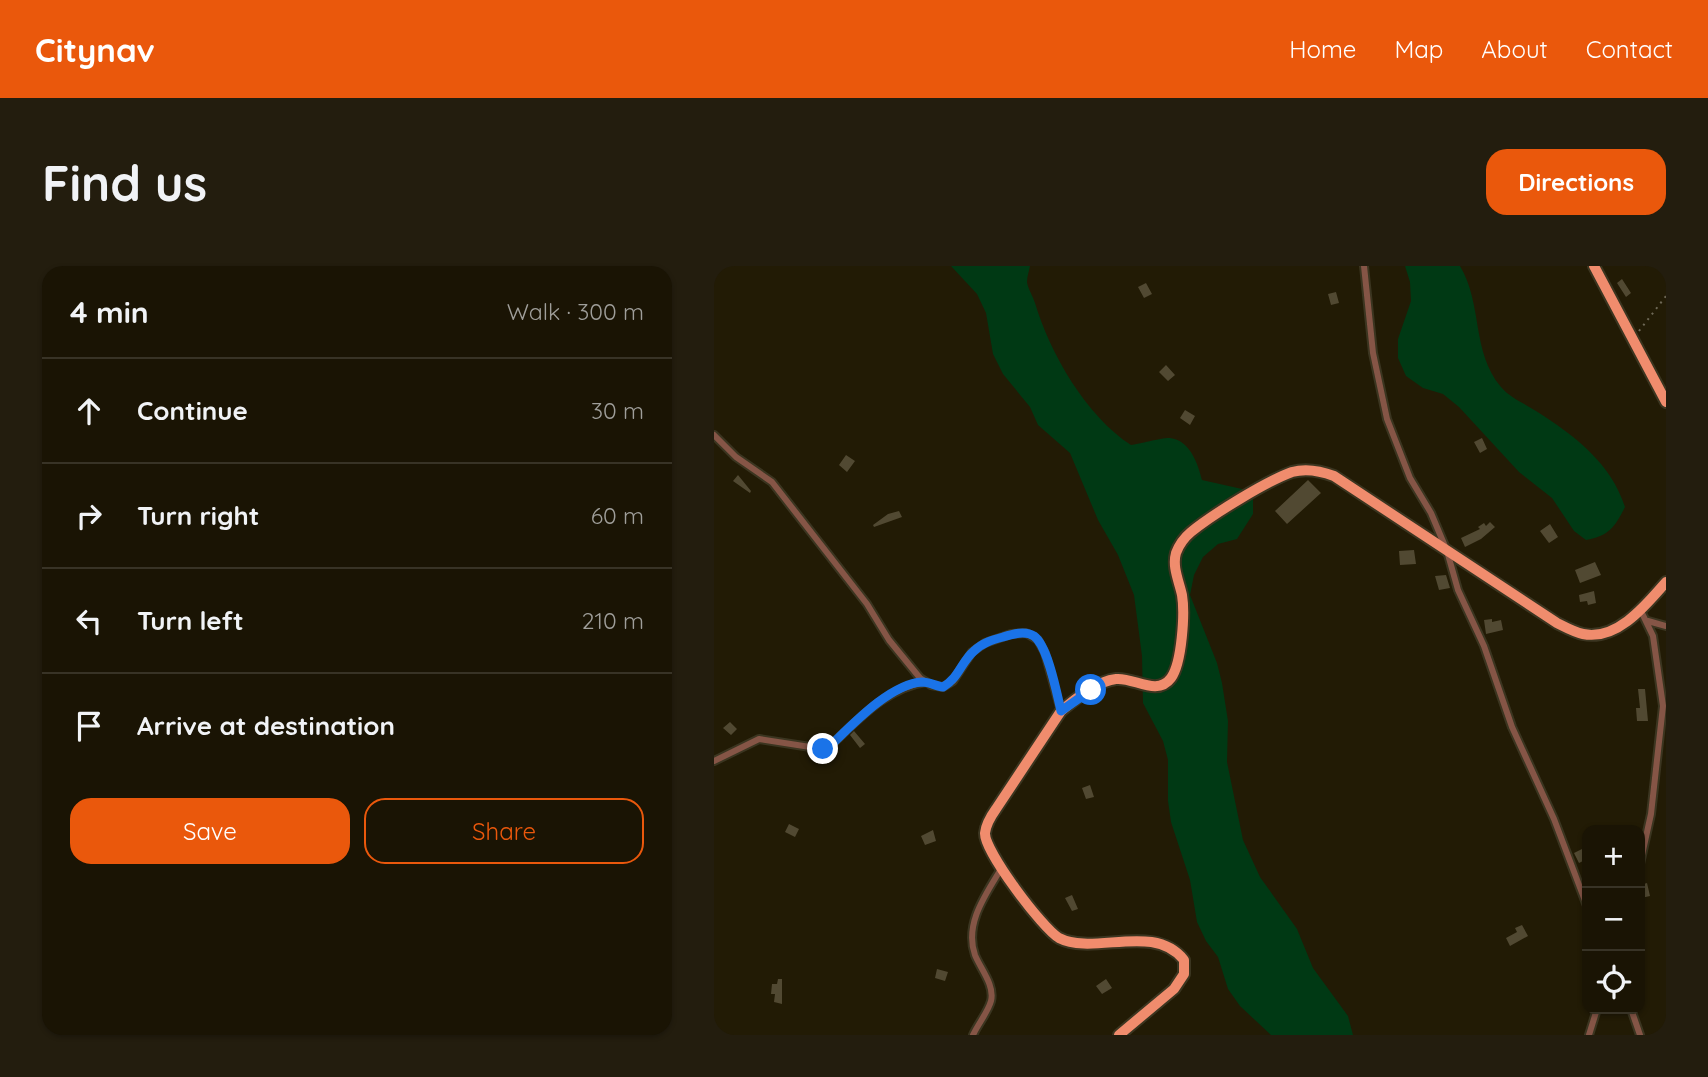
<!DOCTYPE html>
<html lang="en">
<head>
<meta charset="utf-8">
<style>
  :root { --surface:#1a1404; --page:#231d0e; --text:#f1f3f6; --muted:#9f9e9a; --line:#383326; --accent:#ea580c }
  body { margin:0; font-family:Quicksand,sans-serif; background:var(--page); color:var(--text) }
  .controls { position:absolute; right:21px; bottom:21px; display:grid; overflow:hidden; border-radius:14px; box-shadow:0 2px 5px #0004 }
  .controls button { width:63px; height:63px; display:grid; place-items:center; padding:0; border:0; border-bottom:2px solid var(--line); background:var(--surface); color:var(--text); font:35px sans-serif }
  .stop { position:absolute; width:21px; height:21px; margin:-16px; border:5px solid #1a73e8; border-radius:50%; background:#fff }
  .stop.end { background:#1a73e8; border-color:#fff; box-shadow:0 2px 7px #0008 }
  .list { margin:0; padding:0; list-style:none }
  h2 { display:flex; justify-content:space-between; align-items:center; height:91px; margin:0; padding:0 28px; font-size:30px }
  h2 small { font-size:23px; font-weight:400; color:var(--muted) }
  .list li { display:grid; grid-template-columns:46px 1fr auto; gap:21px; align-items:center; box-sizing:border-box; height:105px; padding:0 28px; border-top:2px solid var(--line) }
  .list b { display:block; font-size:26px; white-space:nowrap }
  .list em { font-size:23px; font-style:normal; color:var(--muted) }
  .actions { display:flex; gap:14px; padding:21px 28px }
  .actions a { flex:1; padding:16px 0; border:2px solid var(--accent); border-radius:21px; text-align:center; font-size:24px; color:var(--accent) }
  .actions .main { background:var(--accent); color:#fff }
  .icon { flex:none; width:38px; height:38px; fill:none; stroke:currentColor; stroke-width:2; stroke-linecap:round; stroke-linejoin:round }
  .map { position:relative; flex:none; width:952px; height:769px; overflow:hidden; border-radius:21px }
  header { display:flex; align-items:center; gap:42px; box-sizing:border-box; height:98px; padding:0 35px; background:var(--accent); color:#fff }
  header strong { font-size:33px }
  nav { display:flex; gap:38px; margin-inline-start:auto; font-size:24px }
  .intro { display:flex; align-items:center; justify-content:space-between; box-sizing:border-box; height:168px; padding:0 42px }
  h1 { margin:0; font-size:49px }
  .button { padding:18px 32px; border-radius:21px; background:var(--accent); color:#fff; font-size:24px; font-weight:700 }
  main { display:flex; gap:42px; padding:0 42px }
  aside { flex:1; background:var(--surface); border-radius:21px; box-shadow:0 2px 5px #0004 }
  .map>svg:first-child { display:block }
  .green { fill:#003914 }
  .building { fill:#514932 }
  .lines { fill:none; stroke-linecap:round; stroke-linejoin:round }
  .street-casing { stroke:#3b3520; stroke-width:10 }
  .primary-casing { stroke:#3b3520; stroke-width:14 }
  .path { stroke:#6e6856; stroke-width:2; stroke-dasharray:2 5; stroke-linecap:butt }
  .street { stroke:#855546; stroke-width:6 }
  .primary { stroke:#f08c6d; stroke-width:10 }
  .route { stroke:#1a73e8; stroke-width:9 }
</style>
</head>
<body>
<header>
<strong>Citynav</strong>
<nav><a>Home</a><a>Map</a><a>About</a><a>Contact</a></nav>
</header>
<div class="intro"><h1>Find us</h1><a class="button">Directions</a></div>
<main>
<aside>
<h2>4 min<small>Walk · 300 m</small></h2>
<ul class="list">
<li><svg class="icon" aria-label="ahead" viewBox="0 0 24 24"><path d="M12 20V5M6 11l6-6 6 6"/></svg><div><b>Continue</b></div><em>30 m</em></li>
<li><svg class="icon" aria-label="right" viewBox="0 0 24 24"><path d="M7 20v-9h11M14 6l5 5-5 5"/></svg><div><b>Turn right</b></div><em>60 m</em></li>
<li><svg class="icon" aria-label="left" viewBox="0 0 24 24"><path d="M17 20v-9H6M10 6l-5 5 5 5"/></svg><div><b>Turn left</b></div><em>210 m</em></li>
<li><svg class="icon" aria-label="arrive" viewBox="0 0 24 24"><path d="M6 21V4h12l-3 4 3 4H6"/></svg><div><b>Arrive at destination</b></div></li>
</ul>
<div class="actions"><a class="main">Save</a><a>Share</a></div>
</aside>
<div class="map">
<svg width="952" height="769" viewBox="0 0 952 769">
  <rect width="100%" height="100%" fill="#221b05"/>
  <path class="green" d="M237 0H316C315 5 313 11 313 16 314 23 319 30 321 37 336 87 372 150 417 179 425 178 450 171 456 172 476 174 484 198 488 214L528 223 539 233V248L523 273 504 278 489 291 480 309 476 329 503 397 508 417 514 455 513 496 529 574 546 611 583 663 599 702 634 750 639 769H557L526 740 514 723 504 691 492 675 483 656 476 614 457 556 454 535V494L449 475 429 437 428 390 420 329 404 289 384 254 356 187 324 159 316 141 289 108 279 88 272 47 263 28Z
    M691 0H746C769 38 757 85 787 121 796 132 810 137 822 145 860 169 897 197 911 241 901 261 895 270 872 274L860 265 838 232 805 206 745 141 729 128 709 122 692 110 684 92V73L697 35 696 16Z"/>
  <path class="building" d="M908 13 917 27 912 31 903 17Z
    M432 17 438 28 430 32 424 21Z
    M622 26 625 37 617 39 614 28Z
    M452 99 461 109 454 115 445 106Z
    M471 144 481 150 476 159 466 152Z
    M768 172 773 183 766 187 760 176Z
    M132 189 141 195 133 206 125 199Z
    M24 209 37 225 36 227 19 215Z
    M594 214 607 227 573 258 561 245Z
    M185 245 188 251 160 261 159 259 174 248Z
    M776 256 781 261 767 273 751 281 747 272 766 263 764 261 770 257 772 260Z
    M836 258 844 271 835 277 826 265Z
    M700 284 702 298 686 299 685 285Z
    M881 296 887 309 866 317 861 304Z
    M732 309 736 322 725 324 721 310Z
    M880 325 882 337 874 339 873 335 866 336 865 329Z
    M778 353V356L787 354 789 364 772 368 770 354Z
    M924 423H931L934 455H923L922 442H926Z
    M16 456 23 463 17 469 9 462Z
    M140 465 151 478 146 482 136 469Z
    M376 519 380 531 372 533 368 522Z
    M75 558 85 563 81 571 71 566Z
    M219 564 222 575 211 579 207 570Z
    M868 583 873 593 865 597 860 587Z
    M933 617 936 630 927 632 926 619Z
    M358 629 364 643 358 645 351 632Z
    M808 659 814 670 796 680 792 672 803 666 801 662Z
    M223 703 234 706 231 715 221 712Z
    M64 713H68V738L60 736 61 728H57L58 718H63Z
    M392 713 398 722 388 728 382 720Z"/>
  <g class="lines">
    <defs>
      <path id="street" d="M650 0 659 87 673 153 696 212 717 247 733 285 744 324 770 380 798 461 840 553 873 640
        M0 169 22 191 58 216 153 338 175 374 206 412 217 419 229 421 239 415 258 386 271 377 297 368 312 367 324 374 331 387 347 445
        M934 355 952 360
        M0 495 45 473 109 483 116 480C144 454 173 421 212 416
        M926 598 937 548 949 440 939 370 926 343
        M917 743 926 769
        M259 769C264 758 274 746 277 735 281 719 266 702 261 689 250 658 272 628 287 603
        M875 769 883 743"/>
      <path id="primary" d="M880 0 952 136
        M405 769 460 723 470 708V694C440 656 380 690 345 672 329 663 270 585 271 567 272 558 277 550 282 543L347 445C361 433 383 415 402 413 420 411 443 431 457 412 468 397 471 347 468 329 465 315 458 301 462 287 465 279 471 271 477 266 499 248 553 215 578 206 592 202 607 205 620 210L843 357C851 361 860 366 869 368 903 375 932 339 952 316"/>
    </defs>
    <use href="#street" class="street-casing"/>
    <use href="#primary" class="primary-casing"/>
    <path class="path" d="M925 65 952 30"/>
    <use href="#street" class="street"/>
    <use href="#primary" class="primary"/>
  </g>
  <g class="lines">
    <path class="route" d="M109 483 116 480C138 459 176 418 208 416 215 416 222 420 229 421 245 412 247 396 260 385 268 377 278 374 289 371 298 368 311 364 320 370 334 380 343 428 347 445L377 424"/>
  </g>
</svg>
<div class="controls">
<button>+</button>
<button>−</button>
<button><svg class="icon" aria-label="locate" viewBox="0 0 24 24"><circle cx="12" cy="12" r="6"/><path d="M12 2v4M12 18v4M2 12h4M18 12h4"/></svg></button>
</div>
<div class="stop" style="left:377px;top:424px"></div>
<div class="stop end" style="left:109px;top:483px"></div>
</div>
</main>
</body>
</html>
